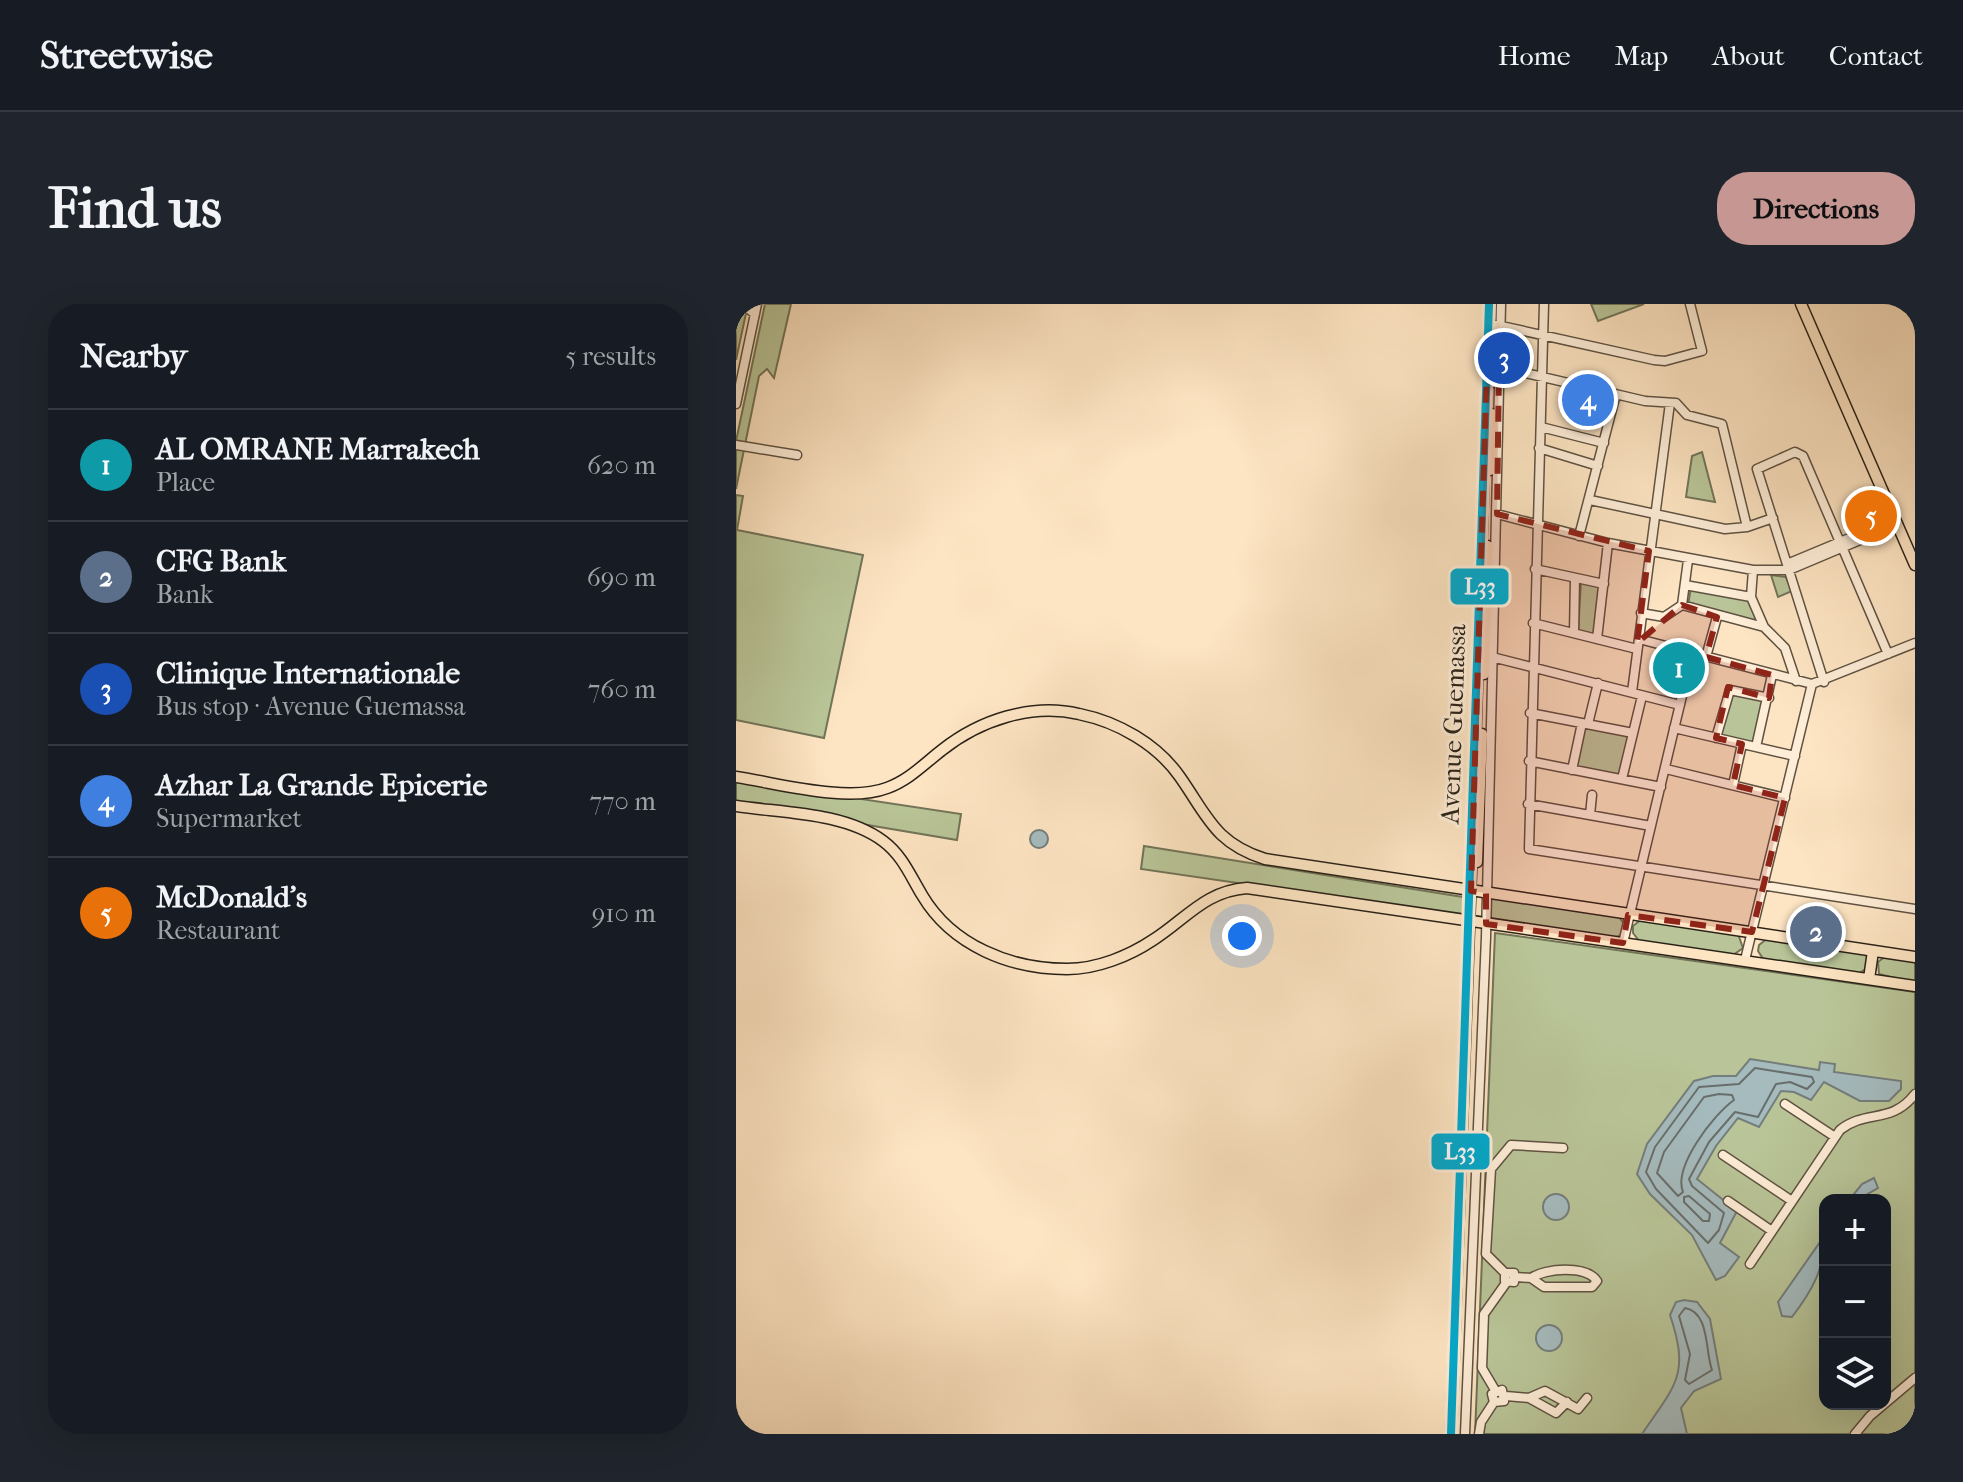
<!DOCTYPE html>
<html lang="en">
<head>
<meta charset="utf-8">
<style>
  :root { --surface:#171b24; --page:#20242c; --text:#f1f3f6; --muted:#9ea1a6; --line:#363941; --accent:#c59692 }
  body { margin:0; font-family:"IM FELL French Canon",serif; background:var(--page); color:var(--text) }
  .controls { position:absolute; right:24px; bottom:24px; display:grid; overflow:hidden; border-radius:16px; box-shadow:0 8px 32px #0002 }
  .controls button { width:72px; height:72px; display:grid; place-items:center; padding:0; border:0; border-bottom:2px solid var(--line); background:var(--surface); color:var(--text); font:40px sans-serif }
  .you { position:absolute; left:506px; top:632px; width:28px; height:28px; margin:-20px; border:6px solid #fff; border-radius:50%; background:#1a73e8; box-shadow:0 0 0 12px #1a73e833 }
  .badge { display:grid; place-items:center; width:52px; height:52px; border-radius:50%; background:var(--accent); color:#fff; font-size:26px; font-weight:700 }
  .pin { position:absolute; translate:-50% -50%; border:4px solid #fff; box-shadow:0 2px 8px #0006 }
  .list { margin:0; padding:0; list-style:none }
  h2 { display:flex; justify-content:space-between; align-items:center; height:104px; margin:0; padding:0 32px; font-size:34px }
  h2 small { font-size:26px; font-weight:400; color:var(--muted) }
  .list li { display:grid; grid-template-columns:52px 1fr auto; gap:24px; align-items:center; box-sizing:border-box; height:112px; padding:0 32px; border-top:2px solid var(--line) }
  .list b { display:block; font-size:30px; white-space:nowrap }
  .list p { margin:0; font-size:26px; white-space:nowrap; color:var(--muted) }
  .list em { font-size:26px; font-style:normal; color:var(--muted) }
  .icon { flex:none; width:44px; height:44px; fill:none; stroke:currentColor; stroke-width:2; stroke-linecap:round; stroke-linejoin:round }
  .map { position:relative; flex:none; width:1179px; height:1130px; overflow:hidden; border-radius:32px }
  header { display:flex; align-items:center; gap:48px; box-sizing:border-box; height:112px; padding:0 40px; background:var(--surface); border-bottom:2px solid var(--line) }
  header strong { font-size:38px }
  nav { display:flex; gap:44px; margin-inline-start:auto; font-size:28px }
  .intro { display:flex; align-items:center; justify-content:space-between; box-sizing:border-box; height:192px; padding:0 48px }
  h1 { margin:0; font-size:56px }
  .button { padding:20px 36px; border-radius:32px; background:var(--accent); color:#111; font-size:28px; font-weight:700 }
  main { display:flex; gap:48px; padding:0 48px }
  aside { flex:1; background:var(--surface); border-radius:32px; box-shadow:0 8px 32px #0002 }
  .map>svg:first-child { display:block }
  .green { fill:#b9c598; stroke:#727458; stroke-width:2; fill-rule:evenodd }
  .water { fill:#a5bbbe; stroke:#747e7c; stroke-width:2 }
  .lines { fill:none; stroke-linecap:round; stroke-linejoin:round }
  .shore { stroke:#686e6b; stroke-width:2 }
  .minor-casing { stroke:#5f5242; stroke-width:11 }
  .major-casing { stroke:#2a2218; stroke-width:13 }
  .minor { stroke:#feedd7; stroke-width:8 }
  .major { stroke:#fde4c2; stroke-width:10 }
  .bus-1-casing { stroke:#feedd7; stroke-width:14 }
  .bus-1 { stroke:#00a9ce; stroke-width:8 }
  .marked { fill:#8f2418; fill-opacity:0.2; stroke:#8f2418; stroke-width:6; stroke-dasharray:16 10; stroke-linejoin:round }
  .labels { text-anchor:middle; stroke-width:6; stroke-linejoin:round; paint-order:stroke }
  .street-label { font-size:26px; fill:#2a2218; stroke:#feedd7 }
  .line-badge { stroke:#feedd7; stroke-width:3 }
  .badge-label { font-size:22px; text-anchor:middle; font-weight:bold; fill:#fff }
</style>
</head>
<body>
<header>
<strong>Streetwise</strong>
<nav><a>Home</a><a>Map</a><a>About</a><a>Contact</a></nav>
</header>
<div class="intro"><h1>Find us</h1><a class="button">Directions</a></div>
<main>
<aside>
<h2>Nearby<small>5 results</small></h2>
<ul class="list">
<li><span class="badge" style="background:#0f9aa8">1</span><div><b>AL OMRANE Marrakech</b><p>Place</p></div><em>620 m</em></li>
<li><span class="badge" style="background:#5c6f8a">2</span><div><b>CFG Bank</b><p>Bank</p></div><em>690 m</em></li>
<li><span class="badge" style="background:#1a4fb4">3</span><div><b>Clinique Internationale</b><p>Bus stop · Avenue Guemassa</p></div><em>760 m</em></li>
<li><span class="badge" style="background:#3f7fe0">4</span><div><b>Azhar La Grande Epicerie</b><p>Supermarket</p></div><em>770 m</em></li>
<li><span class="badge" style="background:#e8710a">5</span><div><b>McDonald's</b><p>Restaurant</p></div><em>910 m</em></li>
</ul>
</aside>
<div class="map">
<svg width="1179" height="1130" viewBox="0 0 1179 1130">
  <rect width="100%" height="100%" fill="#fde4c2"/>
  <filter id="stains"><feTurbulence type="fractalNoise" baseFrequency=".0025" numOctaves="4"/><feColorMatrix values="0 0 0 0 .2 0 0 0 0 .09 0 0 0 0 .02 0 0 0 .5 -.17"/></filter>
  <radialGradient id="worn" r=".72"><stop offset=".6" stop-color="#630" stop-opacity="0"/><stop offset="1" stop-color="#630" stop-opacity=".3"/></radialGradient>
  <path class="green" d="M0 0H12L0 56Z
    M29 0H55L38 74 31 65 23 72 0 185V137Z
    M855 0H908L862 17Z
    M966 148 979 198 950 193 956 152Z
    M0 191 7 192 1 226 127 251 88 434 0 416Z
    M1035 271 1050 273 1056 287 1042 293Z
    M845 277 869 283 863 334 842 329Z
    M955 284 1017 293 1028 320 952 301Z
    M994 386 1031 395 1020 440 982 431Z
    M847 422 894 431 885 474 839 464Z
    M0 476 225 510 221 536 0 499Z
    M408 542 727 593 731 598 729 612 405 565Z
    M754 592 882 612 889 621 885 631 879 634 753 616Z
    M906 615 1002 630 1007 644 997 651 904 638 897 629V622Z
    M759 629 1179 688V1130H739ZM1089 896H1149V1100H1089Z
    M1032 634 1126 648 1131 652V664L1122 670 1028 656 1022 647 1023 641Z
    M1150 652 1179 656V679L1143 670 1142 658Z"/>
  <path class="water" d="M294 535a9 9 0 1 1 18 0a9 9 0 1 1-18 0Z
    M1014 755 1083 766 1084 758 1099 760 1098 768 1165 777V785L1153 797H1124L1088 778 1075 796 1058 788 1045 787 1023 823 1002 814 980 842 961 875 1001 907 984 939 1003 953 989 972 980 976 956 931 914 890 901 870 911 840 958 777 977 772H1000Z
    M1138 874 1142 884 1121 896H1113L1126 880Z
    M807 903a13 13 0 1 1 26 0a13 13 0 1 1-26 0Z
    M1089 931C1089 964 1076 987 1056 1013L1046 1012 1042 998Z
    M948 996 961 998 974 1015 985 1075 958 1087 945 1104 951 1130H906C940 1080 954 1071 934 1011L940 998Z
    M800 1034a13 13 0 1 1 26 0a13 13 0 1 1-26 0Z"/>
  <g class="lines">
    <path class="shore" d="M1019 764 1076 773 1078 778 1071 785 1054 778 1040 780 1022 813 999 808 973 838 953 875 956 882 988 909 983 926 972 939 920 885 910 868 919 843 963 783 1003 780Z
      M983 790 996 791 998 796C977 811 937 863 947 888L942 892 921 869 928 848 968 793Z
      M948 893 953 892 974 910 973 917H967L948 898Z
      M949 1004C974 1008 969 1048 976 1066L953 1080 949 1076 954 1050 943 1012Z"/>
    <defs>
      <path id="minor" d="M6 0 19 10
        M808 0 793 545 1179 605
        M761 21 918 56 929 57 966 47 954 0
        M760 62 909 97 940 99 951 111 986 120 1011 223
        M0 100 21 0
        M805 123 868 139
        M0 141 61 151
        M803 144 862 162
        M854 196 989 225 1011 223 1037 214
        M761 210 872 239 1017 266H1053L1162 220
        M843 232 880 90
        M1051 260 1159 215
        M799 265 868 280
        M1017 266 1015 293 1028 323 1049 344 1060 377
        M949 281 1015 293
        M946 301 952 256
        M905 309 928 313 946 301 1028 323
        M797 319 901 345
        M838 329 839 274
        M861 335 872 239
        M903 335 1076 380 1179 339
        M756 353 944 401
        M970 353 981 313
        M1088 378 1021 165 1059 148 1067 152 1152 350
        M896 388 934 99
        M794 409 897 429
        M852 420 862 379
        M938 424 1059 452
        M980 434 994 386 1033 394
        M1020 443 1036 371
        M793 457 925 483
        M930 465 1049 494
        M836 466 846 419
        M886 475 906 392
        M997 481 1006 440
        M792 500 915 522
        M854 511 856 491
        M887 639 956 350
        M1009 656 1076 380
        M1049 800 1099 833
        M987 851 1056 897
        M992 897 1036 927
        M1014 960 1104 826C1130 805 1155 821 1179 790
        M769 969V977L778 978V969H769L750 950 755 865 775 841 827 844
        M780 973 795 974 808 983H856L861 977C850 961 810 964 795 974
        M759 1086 746 1064 748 1010 770 979
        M770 1092 793 1094 820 1109 831 1098
        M793 1094 809 1087 842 1105 851 1094
        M729 1130 750 633 765 0
        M743 1130 745 1118 758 1098 756 1090 766 1086 768 1097 758 1098
        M1119 1130 1134 1112 1179 1074"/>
      <path id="major" d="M1065 0 1179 261
        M757 78 759 22
        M754 166 756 110
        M748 370 752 242
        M0 473C41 479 112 499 151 484 173 476 188 460 206 446 244 416 295 399 343 410 382 418 421 440 444 473 472 513 479 539 529 555L1179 653
        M0 502C46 509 108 508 147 537 166 551 174 571 186 591 216 642 275 665 331 665 361 665 393 652 417 636 450 615 469 587 511 584L1179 682
        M741 558 746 430
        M1133 675 1137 647
        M715 1130C728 753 743 377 753 0"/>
    </defs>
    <use href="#minor" class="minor-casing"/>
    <use href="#major" class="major-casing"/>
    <use href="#minor" class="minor"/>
    <use href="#major" class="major"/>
    <defs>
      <path id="bus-1" d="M715 1130 753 0"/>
    </defs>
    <use href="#bus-1" class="bus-1-casing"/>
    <use href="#bus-1" class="bus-1"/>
  </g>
  <path class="marked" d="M751 60 763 62 761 210 913 247 901 339 946 301 981 313 970 353 1036 371 1033 394 992 383 980 434 1006 440 997 481 1049 494 1016 628 892 611 887 639 750 620V589L735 587Z"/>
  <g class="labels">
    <g class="street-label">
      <text transform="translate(717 420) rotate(-88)" y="9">Avenue Guemassa</text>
    </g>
  </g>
  <g class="line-badge">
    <rect x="713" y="263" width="61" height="39" rx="8" fill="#00a9ce"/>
    <rect x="694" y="828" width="61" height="39" rx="8" fill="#00a9ce"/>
  </g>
  <g class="badge-label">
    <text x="744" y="290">L33</text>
    <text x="724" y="855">L33</text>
  </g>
  <rect width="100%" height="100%" filter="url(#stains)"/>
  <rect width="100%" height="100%" fill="url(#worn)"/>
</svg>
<div class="controls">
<button>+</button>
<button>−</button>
<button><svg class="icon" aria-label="layers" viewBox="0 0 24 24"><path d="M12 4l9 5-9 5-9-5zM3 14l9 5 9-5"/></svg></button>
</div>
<div class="you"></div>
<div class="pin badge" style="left:943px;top:364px;background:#0f9aa8">1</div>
<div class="pin badge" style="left:1080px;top:628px;background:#5c6f8a">2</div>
<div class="pin badge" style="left:768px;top:54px;background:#1a4fb4">3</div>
<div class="pin badge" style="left:852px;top:96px;background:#3f7fe0">4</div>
<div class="pin badge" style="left:1135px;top:212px;background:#e8710a">5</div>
</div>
</main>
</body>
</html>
